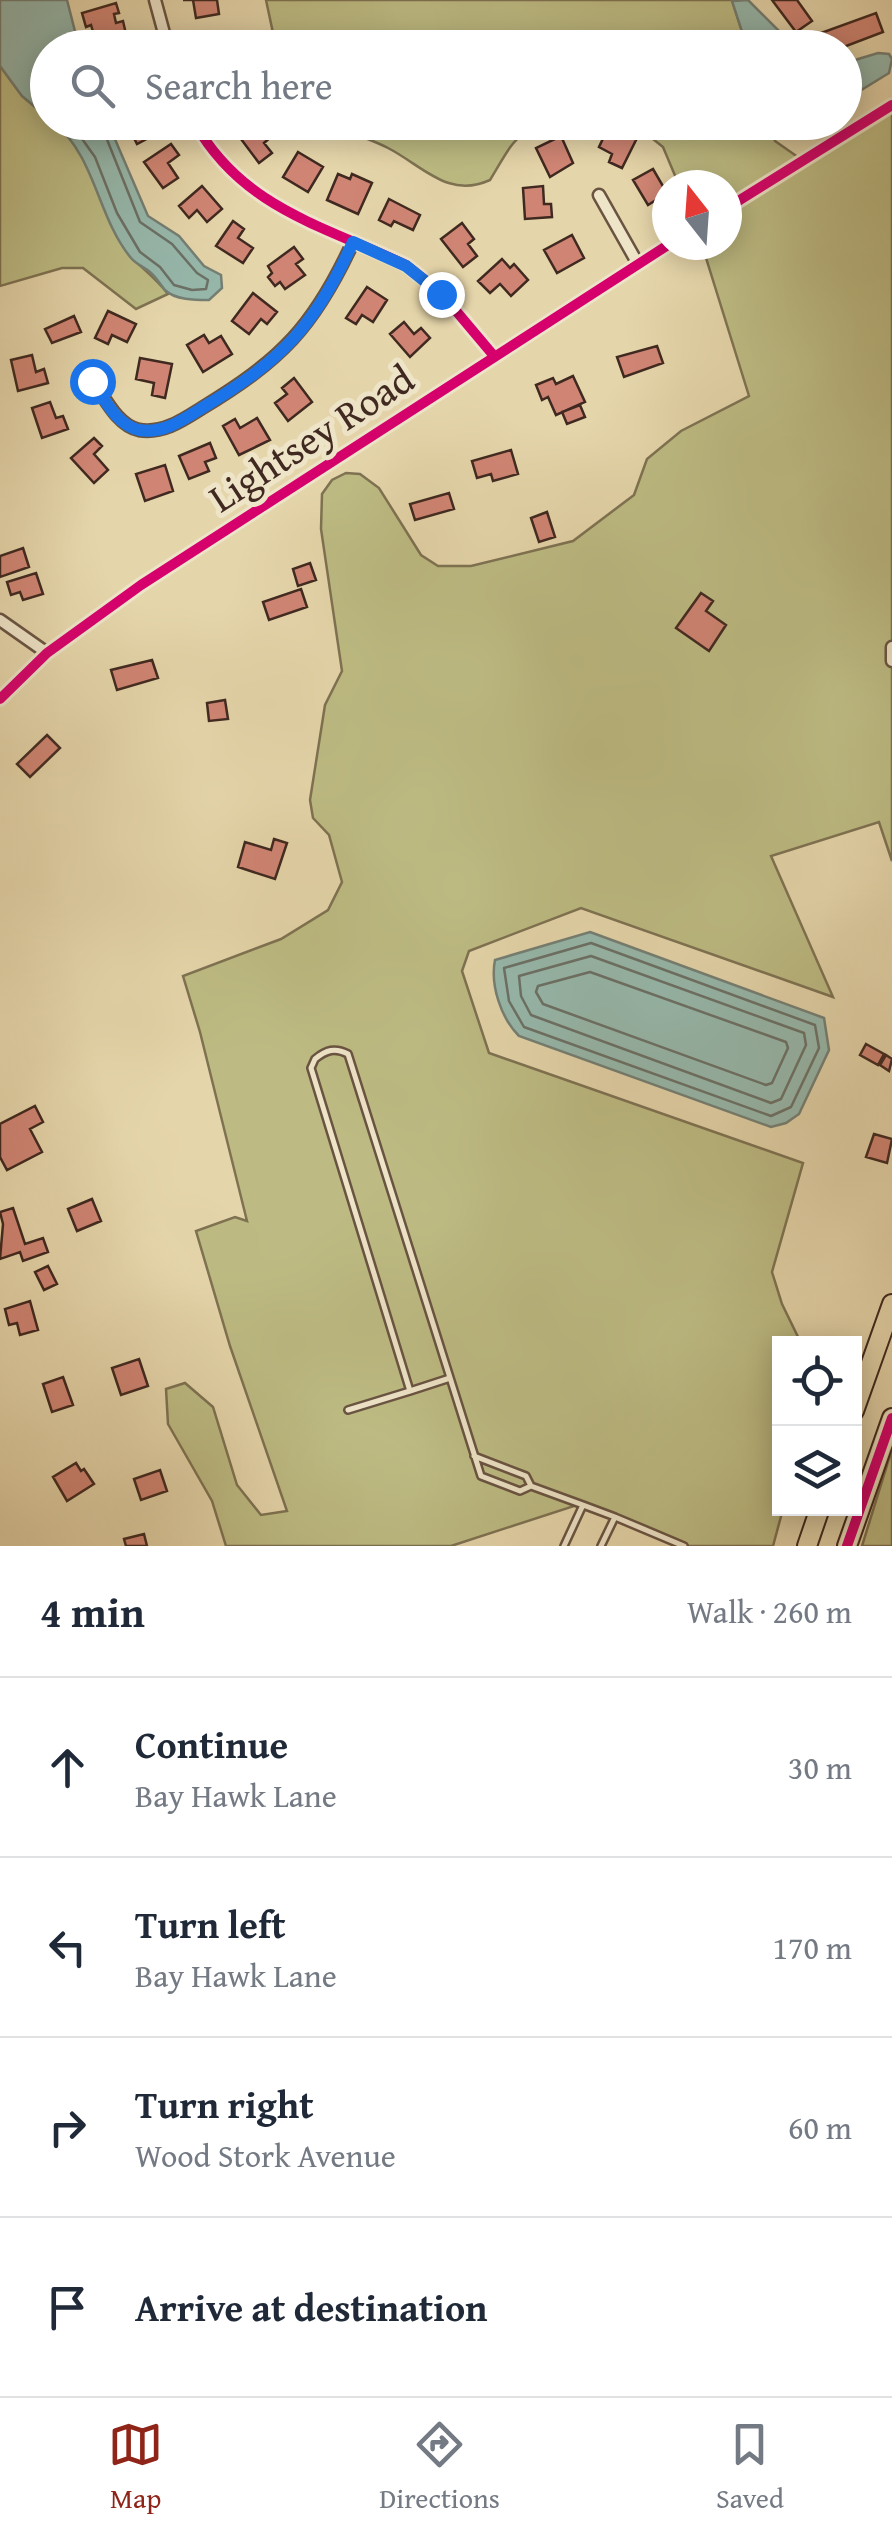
<!DOCTYPE html>
<html lang="en">
<head>
<meta charset="utf-8">
<style>
  :root { --surface:#fff; --page:#f2f2f3; --text:#1f2937; --muted:#747a83; --line:#e0e1e3; --accent:#8f2418 }
  body { margin:0; font-family:"Gentium Book Plus",serif; background:var(--page); color:var(--text) }
  .controls { position:absolute; right:30px; bottom:30px; display:grid; overflow:hidden; border-radius:0px; box-shadow:0 5px 25px #0003 }
  .controls button { width:90px; height:90px; display:grid; place-items:center; padding:0; border:0; border-bottom:2px solid var(--line); background:var(--surface); color:var(--text); font:50px sans-serif }
  .compass { position:absolute; left:652px; top:170px; width:90px; height:90px; border-radius:50%; background:var(--surface); box-shadow:0 5px 25px #0003; rotate:343deg }
  .stop { position:absolute; width:30px; height:30px; margin:-22px; border:8px solid #1a73e8; border-radius:50%; background:#fff }
  .stop.end { background:#1a73e8; border-color:#fff; box-shadow:0 2px 10px #0008 }
  .list { margin:0; padding:0; list-style:none }
  h2 { display:flex; justify-content:space-between; align-items:center; height:130px; margin:0; padding:0 40px; font-size:42px }
  h2 small { font-size:32px; font-weight:400; color:var(--muted) }
  .list li { display:grid; grid-template-columns:65px 1fr auto; gap:30px; align-items:center; box-sizing:border-box; height:180px; padding:0 40px; border-top:2px solid var(--line) }
  .list b { display:block; font-size:38px; white-space:nowrap }
  .list p { margin:0; font-size:32px; white-space:nowrap; color:var(--muted) }
  .list em { font-size:32px; font-style:normal; color:var(--muted) }
  .icon { flex:none; width:55px; height:55px; fill:none; stroke:currentColor; stroke-width:2; stroke-linecap:round; stroke-linejoin:round }
  .map { position:relative; flex:none; width:892px; height:1546px; overflow:hidden }
  .search { position:absolute; background:var(--surface); box-shadow:0 5px 25px #0003; left:30px; right:30px; top:30px; height:110px; display:flex; align-items:center; gap:25px; box-sizing:border-box; padding:0 35px; border-radius:55px; color:var(--muted); font-size:38px }
  .sheet { height:850px; background:var(--surface) }
  nav { display:flex; justify-content:space-around; align-items:center; box-sizing:border-box; height:140px; border-top:2px solid var(--line); background:var(--surface); font-size:28px; color:var(--muted) }
  nav a { display:grid; justify-items:center; gap:5px }
  nav .on { color:var(--accent) }
  .map>svg:first-child { display:block }
  .green { fill:#bdbb83; stroke:#7e7252; stroke-width:2.5 }
  .water { fill:#96b8ac; stroke:#747f74; stroke-width:2.5 }
  .lines { fill:none; stroke-linecap:round; stroke-linejoin:round }
  .shore { stroke:#6b7066; stroke-width:2.5 }
  .building { fill:#d08574; stroke:#402920; stroke-width:2.5 }
  .service-casing { stroke:#695442; stroke-width:10 }
  .minor-casing { stroke:#695442; stroke-width:15 }
  .trunk-casing { stroke:#402920; stroke-width:22 }
  .service { stroke:#eee4c8; stroke-width:5 }
  .minor { stroke:#eee4c8; stroke-width:10 }
  .trunk { stroke:#e5d5aa; stroke-width:18 }
  .cycleway-casing { stroke:#eee4c8; stroke-width:16 }
  .cycleway { stroke:#d6006c; stroke-width:10 }
  .route { stroke:#1a73e8; stroke-width:12 }
  .labels { text-anchor:middle; stroke-width:10; stroke-linejoin:round; paint-order:stroke }
  .street-label { font-size:40px; fill:#402920; stroke:#eee4c8 }
</style>
</head>
<body>
<div class="map">
<svg width="892" height="1546" viewBox="0 0 892 1546">
  <rect width="100%" height="100%" fill="#e5d5aa"/>
  <filter id="stains"><feTurbulence type="fractalNoise" baseFrequency=".002" numOctaves="4"/><feColorMatrix values="0 0 0 0 .2 0 0 0 0 .09 0 0 0 0 .02 0 0 0 .5 -.17"/></filter>
  <radialGradient id="worn" r=".72"><stop offset=".6" stop-color="#630" stop-opacity="0"/><stop offset="1" stop-color="#630" stop-opacity=".3"/></radialGradient>
  <path class="green" d="M266 0H732L747 47H276Z
    M0 66 22 96 47 117 48 122C81 126 96 194 110 220 116 233 124 251 135 261 147 272 158 281 168 294L136 309 83 268H62L0 286Z
    M892 106V861L879 822 771 856 833 997 581 908 469 951 462 971 489 1053 803 1163 772 1272 782 1304 801 1343 780 1344V1508L783 1509 773 1546H687L580 1504 451 1546H226L212 1501 168 1424 166 1389 185 1383 213 1407 237 1485 261 1515 287 1511 230 1346 196 1231 235 1217 247 1221 200 1032 183 976 281 939 328 910 342 882 329 835 313 818 310 800 325 705 342 671 321 529 322 494 332 480 346 473 360 474 379 488 421 555 438 566H471L573 541 634 495 647 459 681 431 749 396 702 245H727V185H679L663 147 633 123H770L775 141 805 162Z
    M337 123H574C516 130 520 130 490 180 448 199 423 166 388 148 371 139 352 135 337 123Z
    M892 1449V1546H862Z"/>
  <path class="water" d="M0 0H67L79 47 48 48 47 117 22 96 0 66Z
    M748 0 795 47H747L732 1Z
    M878 53 889 54 892 59 889 73 845 100V63Z
    M54 123H108L148 216 179 236 204 266 221 275 222 288 209 300C195 300 175 300 165 290 160 284 156 277 150 272 144 267 136 264 131 258 97 217 96 157 54 123Z
    M590 932 824 1018 829 1050 799 1114 786 1123 771 1127 519 1036C501 1018 490 985 495 960Z"/>
  <g class="lines">
    <path class="shore" d="M70 122 95 157 117 213 140 252 160 267 174 285 192 290 206 289 208 280 197 273 172 244 140 222 100 122
      M591 943 815 1025 819 1048 791 1107 771 1116 524 1027 509 1001 504 968Z
      M591 956 804 1033 806 1045 781 1099 771 1103 531 1015 521 996 519 976Z
      M590 972 786 1042 788 1048 772 1083 766 1085 543 1004 536 992 538 986Z"/>
  </g>
  <path class="building" d="M183 0H217L219 14 196 18 193 0Z
    M772 0H797L812 21 796 32Z
    M116 3 119 13 114 14 116 23 123 21 126 34 96 42 91 25 86 27 82 13Z
    M876 13 883 32 841 48H826L821 33Z
    M126 122H150L156 134 137 144Z
    M255 122H262L272 136 264 143 272 153 259 163 238 135Z
    M609 126 636 140 622 168 609 162 612 154 599 147Z
    M561 136 573 163 550 177 536 148Z
    M171 144 179 155 168 163 178 178 163 188 144 162Z
    M298 152 323 167 308 192 283 177Z
    M653 169 667 193 648 205 633 180Z
    M338 174 350 179 352 174 372 183 358 214 327 200Z
    M202 186 222 209 207 222 197 210 189 218 179 206Z
    M543 186 544 204H551L552 217 525 219 523 188Z
    M389 199 420 215 413 230 394 221 391 226 379 220Z
    M233 221 244 229 238 238 253 248 243 263 216 246Z
    M462 223 474 239 468 244 477 256 463 267 441 239Z
    M572 235 584 258 557 273 544 250Z
    M294 247 303 259 296 264 305 275 285 289 280 282 275 286 268 277 272 273 268 266Z
    M502 259 510 268 514 264 528 280 511 296 500 284 490 293 478 281Z
    M367 287 387 300 373 322 362 315 356 324 346 318Z
    M253 293 277 312 267 324 261 319 249 334 232 321Z
    M108 311 136 324 127 342 112 335 108 344 95 338Z
    M74 316 81 332 52 343 45 329Z
    M404 322 414 334 421 328 430 338 410 357 390 334Z
    M204 335 209 343 221 336 232 354 203 372 187 345Z
    M657 346 663 363 624 377 617 357Z
    M32 355 36 372 44 369 48 383 18 391 11 360Z
    M140 358 172 364 165 398 152 395 154 383 136 379Z
    M573 376 585 402 556 415 548 397 542 400 536 385 553 378 556 384Z
    M294 378 312 402 288 421 275 403 287 394 282 388Z
    M50 402 56 418 63 416 68 429 42 438 32 408Z
    M580 405 585 417 567 424 562 412Z
    M257 418 270 440 239 455 223 426 235 419 240 428Z
    M94 438 102 446 94 454 108 470 94 483 71 458Z
    M210 443 216 458 205 462 209 471 189 479 179 456Z
    M511 450 518 474 493 481 491 474 477 478 472 461Z
    M165 465 173 491 145 501 136 474Z
    M449 493 454 509 415 520 410 504Z
    M547 512 555 537 539 542 531 518Z
    M23 548 29 567 0 577V556Z
    M310 563 316 580 298 586 293 569Z
    M36 573 43 594 23 600 20 592 11 595 7 582Z
    M301 589 307 607 269 620 263 602Z
    M701 593 713 601 706 611 726 625 709 651 676 628Z
    M152 660 158 678 117 690 111 670Z
    M225 700 228 719 209 721 207 703Z
    M47 735 60 748 30 777 17 764Z
    M274 839 287 843 275 879 238 867 245 842 271 850Z
    M866 1044 884 1054 878 1065 860 1055Z
    M886 1055 892 1059 889 1071 880 1065Z
    M35 1106 43 1122 30 1129 42 1152 7 1170 0 1157V1124Z
    M874 1134 892 1139 887 1163 866 1157Z
    M92 1199 101 1221 77 1231 68 1209Z
    M13 1208 25 1244 43 1238 48 1252 23 1261 20 1252 0 1259 3 1224 0 1212Z
    M48 1266 57 1284 44 1290 35 1272Z
    M30 1301 38 1330 20 1335 17 1323 9 1325 5 1309Z
    M139 1359 148 1386 121 1395 112 1368Z
    M63 1377 73 1405 52 1412 43 1384Z
    M76 1463 81 1471 84 1469 94 1484 67 1501 53 1477Z
    M160 1470 167 1491 141 1500 134 1479Z
    M144 1534 147 1546H126L124 1539Z"/>
  <g class="lines">
    <defs>
      <path id="service" d="M450 1378 410 1391 311 1068 315 1059C326 1050 335 1047 348 1054L481 1476 520 1491 531 1486 583 1505
        M348 1410 410 1391
        M474 1456 526 1476 531 1486
        M564 1546 583 1505 615 1517
        M601 1546 615 1517 684 1546"/>
      <path id="minor" d="M155 0 168 48
        M194 122C243 209 323 225 406 265L441 293 494 356
        M599 195 638 264
        M727 208 892 105
        M93 381C105 398 117 425 139 430 163 434 183 420 202 408 281 360 314 327 353 242
        M0 620 47 653
        M892 647V661
        M0 699 47 653 141 585 668 245"/>
      <path id="trunk" d="M854 1411 892 1304
        M807 1546 820 1508
        M847 1546 892 1418"/>
    </defs>
    <use href="#service" class="service-casing"/>
    <use href="#minor" class="minor-casing"/>
    <use href="#trunk" class="trunk-casing"/>
    <use href="#service" class="service"/>
    <use href="#minor" class="minor"/>
    <use href="#trunk" class="trunk"/>
    <defs>
      <path id="cycleway" d="M194 122C243 209 323 225 406 265L441 293 494 356
        M727 208 892 105
        M0 699 47 653 141 585 668 245
        M847 1546 892 1418"/>
    </defs>
    <use href="#cycleway" class="cycleway-casing"/>
    <use href="#cycleway" class="cycleway"/>
  </g>
  <g class="lines">
    <path class="route" d="M92 381C104 398 116 425 139 430 163 434 183 420 202 408 281 361 315 327 353 242L406 266 441 294"/>
  </g>
  <g class="labels">
    <g class="street-label">
      <text transform="translate(311 438) rotate(-33)" y="14">Lightsey Road</text>
    </g>
  </g>
  <rect width="100%" height="100%" filter="url(#stains)"/>
  <rect width="100%" height="100%" fill="url(#worn)"/>
</svg>
<div class="controls">
<button><svg class="icon" aria-label="locate" viewBox="0 0 24 24"><circle cx="12" cy="12" r="6"/><path d="M12 2v4M12 18v4M2 12h4M18 12h4"/></svg></button>
<button><svg class="icon" aria-label="layers" viewBox="0 0 24 24"><path d="M12 4l9 5-9 5-9-5zM3 14l9 5 9-5"/></svg></button>
</div>
<svg class="compass" viewBox="-18 -18 36 36"><path d="M0-13l5 13h-10z" fill="#e53935"/><path d="M0 13l5-13h-10z" fill="#747a83"/></svg>
<div class="stop" style="left:92px;top:381px"></div>
<div class="stop end" style="left:441px;top:294px"></div>
<div class="search"><svg class="icon" aria-label="search" viewBox="0 0 24 24"><circle cx="10" cy="10" r="6"/><path d="M15 15l6 6"/></svg>Search here</div>
</div>
<section class="sheet">
<h2>4 min<small>Walk · 260 m</small></h2>
<ul class="list">
<li><svg class="icon" aria-label="ahead" viewBox="0 0 24 24"><path d="M12 20V5M6 11l6-6 6 6"/></svg><div><b>Continue</b><p>Bay Hawk Lane</p></div><em>30 m</em></li>
<li><svg class="icon" aria-label="left" viewBox="0 0 24 24"><path d="M17 20v-9H6M10 6l-5 5 5 5"/></svg><div><b>Turn left</b><p>Bay Hawk Lane</p></div><em>170 m</em></li>
<li><svg class="icon" aria-label="right" viewBox="0 0 24 24"><path d="M7 20v-9h11M14 6l5 5-5 5"/></svg><div><b>Turn right</b><p>Wood Stork Avenue</p></div><em>60 m</em></li>
<li><svg class="icon" aria-label="arrive" viewBox="0 0 24 24"><path d="M6 21V4h12l-3 4 3 4H6"/></svg><div><b>Arrive at destination</b></div></li>
</ul>
</section>
<nav>
<a class="on"><svg class="icon" aria-label="map" viewBox="0 0 24 24"><path d="M3 6l6-2 6 2 6-2v14l-6 2-6-2-6 2zM9 4v14M15 6v14"/></svg>Map</a>
<a><svg class="icon" aria-label="directions" viewBox="0 0 24 24"><path d="M12 3l9 9-9 9-9-9zM9 14v-3h6M13 9l2 2-2 2"/></svg>Directions</a>
<a><svg class="icon" aria-label="saved" viewBox="0 0 24 24"><path d="M7 4h10v16l-5-4-5 4z"/></svg>Saved</a>
</nav>
</body>
</html>
